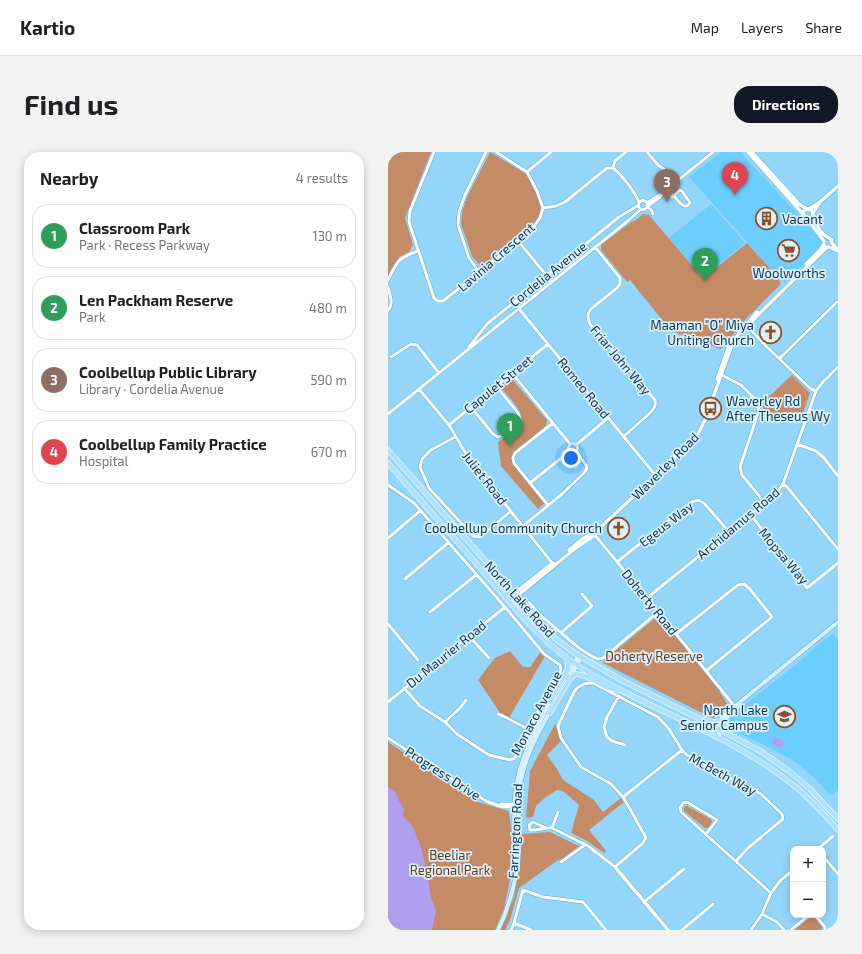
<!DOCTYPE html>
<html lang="en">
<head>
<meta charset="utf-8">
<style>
  :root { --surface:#fff; --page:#f2f2f2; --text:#202124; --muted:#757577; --line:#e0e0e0; --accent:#111827 }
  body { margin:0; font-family:"Exo 2",sans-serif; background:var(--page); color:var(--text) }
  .controls { position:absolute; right:12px; bottom:12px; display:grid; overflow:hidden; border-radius:8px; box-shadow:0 2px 10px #0003 }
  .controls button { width:36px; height:36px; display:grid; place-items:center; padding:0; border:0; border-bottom:1px solid var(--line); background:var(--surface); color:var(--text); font:20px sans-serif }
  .you { position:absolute; left:183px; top:306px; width:14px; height:14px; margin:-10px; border:3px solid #fff; border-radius:50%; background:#1a73e8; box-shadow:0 0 0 6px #1a73e833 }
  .badge { display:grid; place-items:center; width:26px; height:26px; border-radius:50%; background:var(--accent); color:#fff; font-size:13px; font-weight:700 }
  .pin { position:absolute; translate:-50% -33px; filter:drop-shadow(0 1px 2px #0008) }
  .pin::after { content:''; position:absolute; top:21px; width:14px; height:12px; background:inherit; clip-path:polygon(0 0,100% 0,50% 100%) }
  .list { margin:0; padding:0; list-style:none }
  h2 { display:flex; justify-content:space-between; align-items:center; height:52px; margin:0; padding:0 16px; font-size:17px }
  h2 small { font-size:13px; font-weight:400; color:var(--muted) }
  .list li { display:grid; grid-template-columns:26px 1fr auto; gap:12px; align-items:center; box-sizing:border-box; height:64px; margin:0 8px 8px; padding:0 8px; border:1px solid var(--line); border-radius:16px }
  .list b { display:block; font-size:15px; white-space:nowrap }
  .list p { margin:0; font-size:13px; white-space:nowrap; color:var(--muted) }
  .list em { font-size:13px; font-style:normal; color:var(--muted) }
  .map { position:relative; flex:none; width:450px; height:778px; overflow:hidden; border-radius:16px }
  header { display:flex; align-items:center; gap:24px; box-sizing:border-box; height:56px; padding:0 20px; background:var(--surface); border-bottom:1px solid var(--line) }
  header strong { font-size:19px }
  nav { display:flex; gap:22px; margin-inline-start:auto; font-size:14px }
  .intro { display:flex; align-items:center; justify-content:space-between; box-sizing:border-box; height:96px; padding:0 24px }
  h1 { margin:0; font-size:28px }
  .button { padding:10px 18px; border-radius:16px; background:var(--accent); color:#fff; font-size:14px; font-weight:700 }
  main { display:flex; gap:24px; padding:0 24px }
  aside { flex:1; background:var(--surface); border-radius:16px; box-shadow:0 2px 10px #0003 }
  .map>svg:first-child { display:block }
  .built { fill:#6ccdff }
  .green { fill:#c58b66 }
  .water { fill:#b09ef0 }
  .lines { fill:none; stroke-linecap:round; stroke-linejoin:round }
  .minor-casing { stroke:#56acd8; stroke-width:4 }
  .tertiary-casing { stroke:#56acd8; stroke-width:4.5 }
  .secondary-casing { stroke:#56acd8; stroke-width:5 }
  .primary-casing { stroke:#fff; stroke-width:5.5 }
  .minor { stroke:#fff; stroke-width:3 }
  .tertiary { stroke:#fff; stroke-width:3.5 }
  .secondary { stroke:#d6f0fe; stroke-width:4 }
  .primary { stroke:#ade1fd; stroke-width:4.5 }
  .labels { text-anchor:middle; stroke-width:3.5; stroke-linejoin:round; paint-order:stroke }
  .poi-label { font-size:13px; fill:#103547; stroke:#d9f1ff; text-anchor:end }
  .street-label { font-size:13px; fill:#103547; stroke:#d9f1ff }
  .park-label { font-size:13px; fill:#6f3c15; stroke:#d9f1ff }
</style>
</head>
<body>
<header>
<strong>Kartio</strong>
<nav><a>Map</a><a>Layers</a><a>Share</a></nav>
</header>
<div class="intro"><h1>Find us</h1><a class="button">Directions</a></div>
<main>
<aside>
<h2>Nearby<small>4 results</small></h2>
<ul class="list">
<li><span class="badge" style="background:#2e9e5b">1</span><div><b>Classroom Park</b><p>Park · Recess Parkway</p></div><em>130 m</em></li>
<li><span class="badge" style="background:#2e9e5b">2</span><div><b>Len Packham Reserve</b><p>Park</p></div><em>480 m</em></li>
<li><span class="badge" style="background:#8d6e63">3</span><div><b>Coolbellup Public Library</b><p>Library · Cordelia Avenue</p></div><em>590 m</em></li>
<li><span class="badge" style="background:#e0444e">4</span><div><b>Coolbellup Family Practice</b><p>Hospital</p></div><em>670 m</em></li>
</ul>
</aside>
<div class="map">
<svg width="450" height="778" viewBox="0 0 450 778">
  <rect width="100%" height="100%" fill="#94d6fa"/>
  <path class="built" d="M333 0H352L434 88V95L396 131 301 25Z
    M323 52 357 91 318 123 315 124 313 123 281 86Z
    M445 481 450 488V638L442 644 430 629 407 610 383 596 343 578 340 573V568L354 555 409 512 427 495Z"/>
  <path class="green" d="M0 0H43L17 66 25 93 21 100 11 105 0 125Z
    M102 0 138 22 148 40 154 56 150 65 141 77 93 115 84 104 73 72 74 60 79 45Z
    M255 62 261 63 313 124 317 125 359 91 389 124 393 132 358 167 333 197 283 179 242 128 239 130 213 98V93L243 70 248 68Z
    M404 223 422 241 412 270 376 259 374 251Z
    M121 227H124L159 268 158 274 129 298 125 303 127 309 141 328 157 351 150 357 113 314 110 290C115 286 130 277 133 273 140 263 119 243 113 236V233Z
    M271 463 328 534 340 553V555L329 565 324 566 215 511 216 508Z
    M122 499 135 515H142L152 501 157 504 121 566 112 561 90 528 107 506Z
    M167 572 173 589 159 603 169 617 175 628 206 648 215 660 233 646 236 650 201 678 218 699 216 701 199 689 183 681 191 653 175 639 169 638 158 645 148 654 145 665 138 666 142 619Z
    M0 590 90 650 121 659 124 685V718L116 757 107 778H0Z
    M297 654H299L323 667 324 670 320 676H317L296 659V655Z
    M162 680 191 694 174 707 170 708 131 736 122 768 117 778H112L126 745 132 714 134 682Z
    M423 765H426L434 774V778H406Z"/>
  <path class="water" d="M386 585 397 589 394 596 384 592Z
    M0 635 7 639 11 649 16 657 15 664 25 675 33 695 39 719 43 746 48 759 44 778H0Z"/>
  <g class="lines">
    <defs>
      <path id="minor" d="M46 0 22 59 21 70 46 146 50 149H55L143 79 152 66 155 56 149 39 139 20 108 0
        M259 0 270 13 277 18
        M225 16 227 9 238 0
        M139 20 163 0
        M278 38 284 45 292 38 294 39 302 51 299 54H296C292 52 289 47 285 43 283 42 281 40 279 37
        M250.5 53a4.5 4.5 0 1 1 9 0a4.5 4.5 0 1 1-9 0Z
        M260 50 273 42
        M260 54 272 45 278 38 325 0
        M260 55 264 59 265 62
        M155 56 168 54 177 50 219 16H225C235 24 246 39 251 50
        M410 70 411 68 415 62
        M130 89 164 130
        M207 95 232 126V132L229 136 204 156C199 161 199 165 202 172L267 248C268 254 266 257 262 261L235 285
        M91 120 81 106 70 73 71 60 77 43 98 0
        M0 128C10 108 9 107 30 99
        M0 135C2 143 6 152 0 158
        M131 146 129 152 132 158 268 324
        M360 175 379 195 423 237 428 239
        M81 195 99 172 231 65 251 53
        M3 205 23 192 29 193 51 221
        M392 206 449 150
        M124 221 182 292
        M332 222 353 233 368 248 371 258 352 315 354 323 377 351
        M31 237 61 273 81 307 165 412
        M83 255 105 282 110 285C119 282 128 274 132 266L130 261 108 234
        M0 262 241 68 253 57
        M61 273 160 192
        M67 285 43 298 34 307 32 315 41 336 85 384 92 385 123 359
        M180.5 296a4.5 4.5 0 1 1 9 0a4.5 4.5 0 1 1-9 0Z
        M409 292 428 299 436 306 450 324
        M188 293 220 266
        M142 331 126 311 125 306 127 301 165 271
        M395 332 399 335 450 397
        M0 333 26 351 117 455 156 502 172 513 173 518 140 577 127 606 122 608 101 603 69 582 57 570 32 554 16 536
        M160 353 142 331 182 299
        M363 363 419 436 450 411
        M135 374 174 342 196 321 199 316 198 313 188 299
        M206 382 259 446 348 556
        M0 386 32 359
        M229 410 304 350 310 348 316 351 341 380
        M17 427 60 391
        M259 446 388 342 395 332 428 239 435 230 450 215
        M141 450 152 463 191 496 205 505 210 507 215 506 270 460
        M42 460 88 423
        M0 472 30 508
        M174 480 204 454 194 442
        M288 482 350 433 356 432 362 437 384 465 318 519
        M81 484 101 506
        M231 544 219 565 216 575 219 585 224 589 237 593
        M0 550 117 455
        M110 562 115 564 140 577
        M57 570 72 556 78 548
        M0 586 98 649 114 655H129
        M235 645 223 632 193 615 173 586 170 574 186 540 189 536 196 532 201 531H205L270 565 281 577 294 598
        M111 653 113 652H128
        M158 676 148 678H142L141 673 145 670 158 676H164L200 694 227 715 255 691 258 686 242 657 235 645 294 598 299 603 306 607 373 642 394 662 395 667 360 696 348 709
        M164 676 170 660
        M318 682 329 668 299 650 295 651 292 656 293 660 383 741
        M430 697 445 684
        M435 704 450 722
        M173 710 197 693
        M256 750 296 717
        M374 762 389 770 396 778
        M427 763 437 775V778
        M126 771 143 778
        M123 778 126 771 135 738 155 745 195 750 218 778
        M294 778 325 752
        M363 778 374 762 383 741 392 729 405 718
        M403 778 421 763"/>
      <path id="tertiary" d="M360 0 415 62
        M364 0 411 52 419 57 424 58 425 63C424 66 421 67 418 66L415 62 416 59 419 57
        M421 57 432 50 450 34
        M425 61 432 50
        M425 63C428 73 433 83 443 87L444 91 450 98
        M420 66 426 76 436 89
        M438 95H441L450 99
        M418 112 432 98 436 92
        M355 176C361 172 364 165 369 160
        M329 227 342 191 344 188
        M278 312 298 293
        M181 398 194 387 205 381 210 375
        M119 447 165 411
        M122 450 189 395 207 383 216 372 301 293 310 282 317 268 345 190 352 180 360 175 367 166 439 95
        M227 715 280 778"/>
      <path id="secondary" d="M180 521 190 504
        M181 527 193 506
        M320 581 331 575 336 568 351 554
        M333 587C328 575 327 576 335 564L450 470
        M126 721C128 695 125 670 127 644 130 610 147 577 164 547
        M110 778C123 751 130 722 131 693 132 671 129 649 133 628 138 603 150 581 163 558"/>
      <path id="primary" d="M0 298 129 445 152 472 169 488 188 502 235 529 312 567 374 600 402 620 422 637 450 667
        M0 311C31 347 63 382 94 418 124 452 153 491 192 515 258 557 334 579 396 626 417 641 434 659 450 678
        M163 550 166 541 180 517V510L178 505
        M162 561 181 528 187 522C203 522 216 538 231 538
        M317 568 325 570 332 569
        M336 568V574L340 582"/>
    </defs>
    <use href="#minor" class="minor-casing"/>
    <use href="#tertiary" class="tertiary-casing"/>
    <use href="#secondary" class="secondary-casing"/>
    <use href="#primary" class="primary-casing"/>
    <use href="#minor" class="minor"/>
    <use href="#tertiary" class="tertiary"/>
    <use href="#secondary" class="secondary"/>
    <use href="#primary" class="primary"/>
  </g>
  <defs>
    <symbol id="building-ring" viewBox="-11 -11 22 22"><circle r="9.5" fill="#d9f1ff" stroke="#924f1e" stroke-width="1.5"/><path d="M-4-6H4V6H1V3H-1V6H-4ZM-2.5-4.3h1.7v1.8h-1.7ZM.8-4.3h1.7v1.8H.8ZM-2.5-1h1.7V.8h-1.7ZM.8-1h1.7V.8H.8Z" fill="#924f1e"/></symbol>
    <symbol id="supermarket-ring" viewBox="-11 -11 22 22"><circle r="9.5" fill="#d9f1ff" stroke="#924f1e" stroke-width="1.5"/><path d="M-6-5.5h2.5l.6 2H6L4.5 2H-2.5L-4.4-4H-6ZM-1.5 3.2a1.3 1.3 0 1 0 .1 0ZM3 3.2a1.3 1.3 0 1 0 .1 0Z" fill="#924f1e"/></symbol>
    <symbol id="church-ring" viewBox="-11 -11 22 22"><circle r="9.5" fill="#d9f1ff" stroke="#924f1e" stroke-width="1.5"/><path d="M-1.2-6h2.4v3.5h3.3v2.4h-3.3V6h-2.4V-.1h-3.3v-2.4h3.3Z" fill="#924f1e"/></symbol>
    <symbol id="bus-ring" viewBox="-11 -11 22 22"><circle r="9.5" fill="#d9f1ff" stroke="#924f1e" stroke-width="1.5"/><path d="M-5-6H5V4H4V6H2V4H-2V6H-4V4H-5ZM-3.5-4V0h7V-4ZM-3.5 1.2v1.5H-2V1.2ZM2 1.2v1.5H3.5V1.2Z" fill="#924f1e"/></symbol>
    <symbol id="school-ring" viewBox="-11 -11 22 22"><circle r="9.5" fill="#d9f1ff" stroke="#924f1e" stroke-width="1.5"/><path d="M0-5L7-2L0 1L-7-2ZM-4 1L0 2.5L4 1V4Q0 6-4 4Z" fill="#924f1e"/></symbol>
  </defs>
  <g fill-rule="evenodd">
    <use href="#building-ring" x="366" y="54" width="25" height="25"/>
    <use href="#supermarket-ring" x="388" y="86" width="25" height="25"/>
    <use href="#church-ring" x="370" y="168" width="25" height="25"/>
    <use href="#bus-ring" x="310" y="244" width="25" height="25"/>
    <use href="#church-ring" x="218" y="364" width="25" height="25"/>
    <use href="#school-ring" x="384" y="552" width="25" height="25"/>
  </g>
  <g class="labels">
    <g class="poi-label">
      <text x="394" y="72" text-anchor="start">Vacant</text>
      <text x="401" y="126" text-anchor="middle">Woolworths</text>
      <text x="366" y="178">Maaman "O" Miya<tspan x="366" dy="15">Uniting Church</tspan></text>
      <text x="338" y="254" text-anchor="start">Waverley Rd<tspan x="338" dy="15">After Theseus Wy</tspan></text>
      <text x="214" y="381">Coolbellup Community Church</text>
      <text x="380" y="563">North Lake<tspan x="380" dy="15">Senior Campus</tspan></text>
    </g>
    <g class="street-label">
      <text transform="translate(108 105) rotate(-41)" y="5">Lavinia Crescent</text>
      <text transform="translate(160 122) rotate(-39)" y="5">Cordelia Avenue</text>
      <text transform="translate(233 208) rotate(50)" y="5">Friar John Way</text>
      <text transform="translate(110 232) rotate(-39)" y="5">Capulet Street</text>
      <text transform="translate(196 236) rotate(51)" y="5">Romeo Road</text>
      <text transform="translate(277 314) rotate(-45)" y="5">Waverley Road</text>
      <text transform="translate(97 326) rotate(52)" y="5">Juliet Road</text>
      <text transform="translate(350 371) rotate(-40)" y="5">Archidamus Road</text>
      <text transform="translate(278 372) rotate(-38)" y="5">Egeus Way</text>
      <text transform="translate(396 404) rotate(50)" y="5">Mopsa Way</text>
      <text transform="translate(132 447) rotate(48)" y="5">North Lake Road</text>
      <text transform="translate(262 450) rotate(51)" y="5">Doherty Road</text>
      <text transform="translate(58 502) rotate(-39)" y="5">Du Maurier Road</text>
      <text transform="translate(148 561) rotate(-62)" y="5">Monaco Avenue</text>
      <text transform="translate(55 621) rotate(33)" y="5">Progress Drive</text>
      <text transform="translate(335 622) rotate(29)" y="5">McBeth Way</text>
      <text transform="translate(127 679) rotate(-87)" y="5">Farrington Road</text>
    </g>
    <g class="park-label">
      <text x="266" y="509">Doherty Reserve</text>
      <text x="62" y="708">Beeliar<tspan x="62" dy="15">Regional Park</tspan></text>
    </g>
  </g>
</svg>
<div class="controls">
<button>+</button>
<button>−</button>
</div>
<div class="you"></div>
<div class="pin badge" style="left:122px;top:294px;background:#2e9e5b">1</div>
<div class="pin badge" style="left:317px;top:129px;background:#2e9e5b">2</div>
<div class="pin badge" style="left:279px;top:50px;background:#8d6e63">3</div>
<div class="pin badge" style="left:347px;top:43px;background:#e0444e">4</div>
</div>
</main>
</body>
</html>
